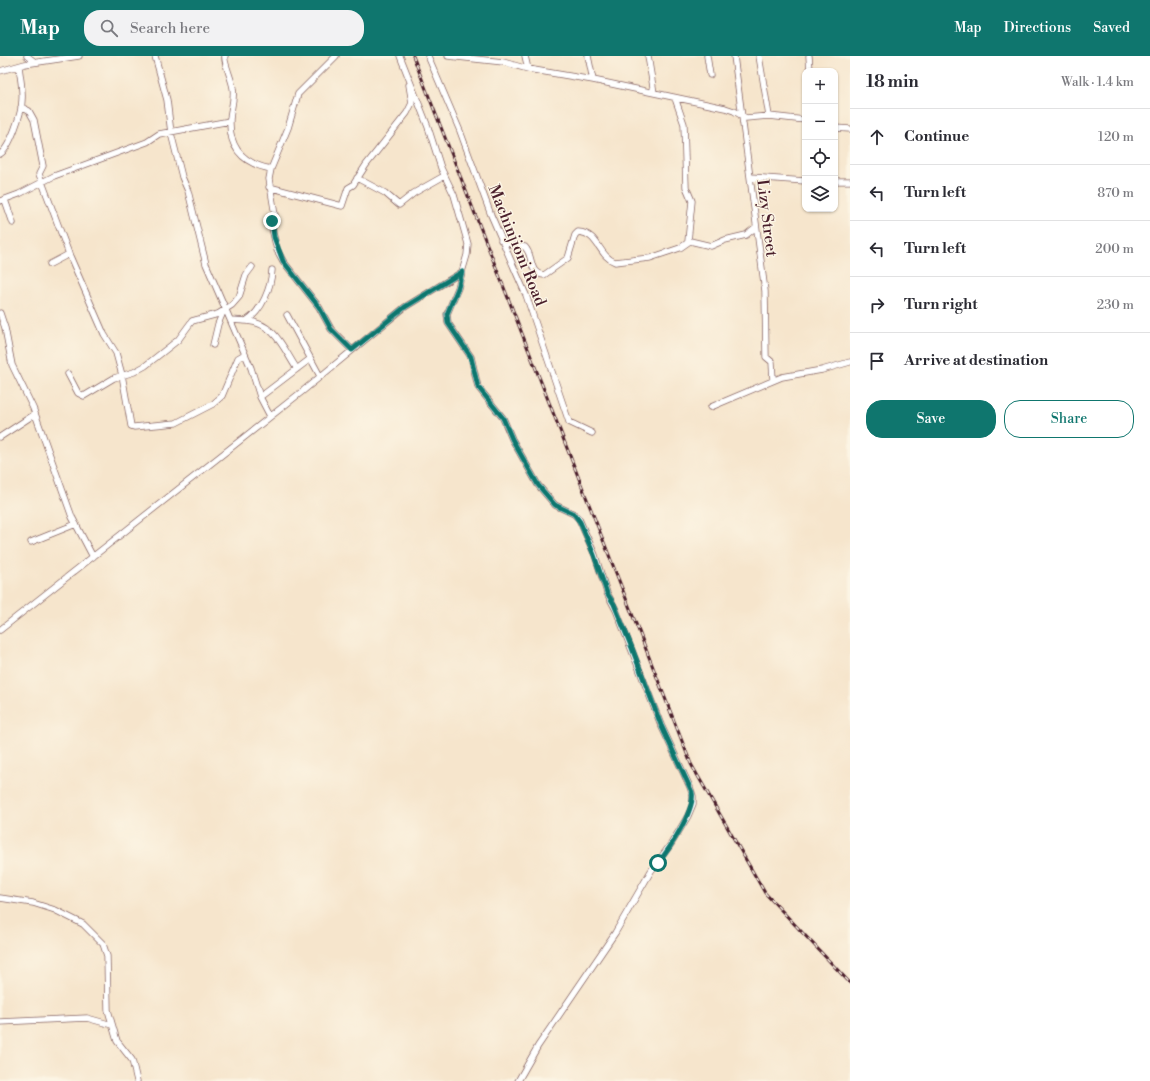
<!DOCTYPE html>
<html lang="en">
<head>
<meta charset="utf-8">
<style>
  :root { --surface:#fff; --page:#f2f2f3; --text:#2b2b33; --muted:#7c7c81; --line:#e1e1e2; --accent:#0f766e }
  body { margin:0; font-family:"Libre Bodoni",serif; background:var(--page); color:var(--text) }
  .controls { position:absolute; right:12px; top:12px; display:grid; overflow:hidden; border-radius:8px; box-shadow:0 1px 3px #0004 }
  .controls button { width:36px; height:36px; display:grid; place-items:center; padding:0; border:0; border-bottom:1px solid var(--line); background:var(--surface); color:var(--text); font:20px sans-serif }
  .stop { position:absolute; width:12px; height:12px; margin:-9px; border:3px solid #0f766e; border-radius:50%; background:#fff }
  .stop.end { background:#0f766e; border-color:#fff; box-shadow:0 1px 4px #0008 }
  .list { margin:0; padding:0; list-style:none }
  h2 { display:flex; justify-content:space-between; align-items:center; height:52px; margin:0; padding:0 16px; font-size:17px }
  h2 small { font-size:13px; font-weight:400; color:var(--muted) }
  .list li { display:grid; grid-template-columns:26px 1fr auto; gap:12px; align-items:center; box-sizing:border-box; height:56px; padding:0 16px; border-top:1px solid var(--line) }
  .list b { display:block; font-size:15px; white-space:nowrap }
  .list em { font-size:13px; font-style:normal; color:var(--muted) }
  .actions { display:flex; gap:8px; padding:12px 16px }
  .actions a { flex:1; padding:9px 0; border:1px solid var(--accent); border-radius:16px; text-align:center; font-size:14px; color:var(--accent) }
  .actions .main { background:var(--accent); color:#fff }
  .icon { flex:none; width:22px; height:22px; fill:none; stroke:currentColor; stroke-width:2; stroke-linecap:round; stroke-linejoin:round }
  .map { position:relative; flex:none; width:850px; height:1025px; overflow:hidden }
  header { display:flex; align-items:center; gap:24px; box-sizing:border-box; height:56px; padding:0 20px; background:var(--accent); color:#fff }
  header strong { font-size:19px }
  nav { display:flex; gap:22px; margin-inline-start:auto; font-size:14px }
  .search { width:280px; height:36px; background:var(--page); display:flex; align-items:center; gap:10px; box-sizing:border-box; padding:0 14px; border-radius:16px; color:var(--muted); font-size:15px }
  main { display:flex }
  aside { flex:1; background:var(--surface) }
  .map>svg:first-child { display:block }
  .lines { fill:none; stroke-linecap:round; stroke-linejoin:round }
  .minor-casing { stroke:#866463; stroke-width:7 }
  .minor { stroke:#fff; stroke-width:5.5 }
  .rail-casing { stroke:#4a1f2b; stroke-width:3 }
  .rail { stroke:#fcf5e5; stroke-width:1.5; stroke-dasharray:4.5; stroke-linecap:butt }
  .route { stroke:#0f766e; stroke-width:5 }
  .labels { text-anchor:middle; stroke-width:3; stroke-linejoin:round; paint-order:stroke }
  .street-label { font-size:16px; fill:#4a1f2b; stroke:#fcf5e5 }
</style>
</head>
<body>
<header>
<strong>Map</strong>
<div class="search"><svg class="icon" aria-label="search" viewBox="0 0 24 24"><circle cx="10" cy="10" r="6"/><path d="M15 15l6 6"/></svg>Search here</div>
<nav><a>Map</a><a>Directions</a><a>Saved</a></nav>
</header>
<main>
<div class="map">
<svg width="850" height="1025" viewBox="0 0 850 1025">
  <rect width="100%" height="100%" fill="#fcf5e5"/>
  <filter id="ink" filterUnits="userSpaceOnUse"><feTurbulence type="fractalNoise" baseFrequency=".025" numOctaves="2"/><feDisplacementMap in="SourceGraphic" scale="8" xChannelSelector="R" yChannelSelector="G"/><feConvolveMatrix kernelMatrix="1 2 1 2 8 2 1 2 1" color-interpolation-filters="sRGB"/></filter>
  <filter id="wash" filterUnits="userSpaceOnUse"><feTurbulence type="fractalNoise" baseFrequency=".012" numOctaves="4" result="noise"/><feDisplacementMap in="SourceGraphic" scale="16" xChannelSelector="R" yChannelSelector="G"/><feGaussianBlur stdDeviation="0.9" result="paint"/><feColorMatrix in="noise" values="0 0 0 0 0 0 0 0 0 0 0 0 0 0 0 0 0 1.4 0 .05"/><feComposite in="paint" operator="in"/></filter>
  <g filter="url(#wash)">
    <rect width="100%" height="100%" fill="#f6e5cc"/>
  </g>
  <g filter="url(#ink)">
    <g class="lines">
      <defs>
        <path id="minor" d="M27 0 35 6
          M155 0 167 44 171 77 182 121 188 135 206 208 251 312 260 341 270 360
          M225 0C223 4 232 24 233 32 235 44 230 54 230 65 229 94 245 108 271 113
          M336 0 298 38 288 72 271 113 269 123 275 159 271 168 277 194 283 205 319 251 331 273 352 294
          M428 0 460 75 491 159 526 239 569 366 592 377
          M448 0 503 6 528 13 593 24 725 52 734 55 746 62 769 60 805 64
          M525 0 528 13
          M588 0 593 24
          M648 0 654 37
          M707 0 710 19
          M734 0 765 235 766 301 772 306 773 324
          M759 0 769 60
          M809 0 810 15
          M0 15 25 8 79 0
          M675 42 684 68 686 131 692 145 688 185
          M21 51 29 55 34 64 43 110 39 118 69 198 104 278 116 297 122 319 131 370 134 371 176 367 213 348 222 340 238 302 245 298
          M835 72 850 73
          M0 98C10 92 22 56 22 44 23 33 20 21 19 10
          M750 121 805 125
          M357 122 385 137 399 149 414 137 444 120
          M835 125H850
          M269 131 342 150 348 132 353 129 366 109 407 57 412 47 409 29
          M5 144 13 167
          M0 145 19 138 54 120 147 86 159 78 230 65
          M501 184 513 189 525 191C534 200 528 218 544 219L568 202 575 179 578 176C599 177 598 200 615 206L650 202 680 192 690 185 711 190 725 184 746 179 756 171
          M50 208 69 198
          M462 216 458 232 447 258 448 267 471 301 478 331 503 362 512 383 538 429 555 449 574 458 579 463 595 499 607 537 616 554 661 669 690 731 693 740V748L688 760 671 788 651 815 615 877 538 990 518 1025
          M0 257 5 272 12 309 33 352 72 461 93 501
          M287 259 320 320
          M231 264 246 265C262 255 271 232 272 214
          M247 265C275 267 283 292 297 313
          M213 289 218 268 223 256
          M68 318 78 337 84 340 114 322 134 316 145 310 178 284 192 265 218 258 232 249 239 241 246 219 252 211
          M260 341 310 303
          M711 351 782 321 822 314 850 306
          M0 381 35 358
          M31 486 76 468
          M0 574 304 334 405 251 462 216 467 199 468 188 454 139 441 112 428 71 400 0
          M0 842 33 847 55 854 83 868 103 888 107 900 108 954 117 985 132 1004 137 1025
          M0 966 87 962 112 969"/>
      </defs>
      <use href="#minor" class="minor-casing"/>
      <use href="#minor" class="minor"/>
      <defs>
        <path id="rail" d="M413 0 691 708 765 837 850 927"/>
      </defs>
      <use href="#rail" class="rail-casing"/>
      <use href="#rail" class="rail"/>
    </g>
  </g>
  <g class="lines" filter="url(#ink)">
    <path class="route" d="M272 165 274 181 283 205 319 251 331 273 352 294 405 251 462 216 458 232 447 258 448 267 471 301 478 331 503 362 512 383 538 429 555 449 574 458 580 466 594 499 607 537 614 548 632 592 661 669 692 736C696 752 669 794 658 807"/>
  </g>
  <g class="labels">
    <g class="street-label">
      <text transform="translate(768 162) rotate(83)" y="6">Lizy Street</text>
      <text transform="translate(518 189) rotate(68)" y="6">Machinjioni Road</text>
    </g>
  </g>
</svg>
<div class="controls">
<button>+</button>
<button>−</button>
<button><svg class="icon" aria-label="locate" viewBox="0 0 24 24"><circle cx="12" cy="12" r="6"/><path d="M12 2v4M12 18v4M2 12h4M18 12h4"/></svg></button>
<button><svg class="icon" aria-label="layers" viewBox="0 0 24 24"><path d="M12 4l9 5-9 5-9-5zM3 14l9 5 9-5"/></svg></button>
</div>
<div class="stop" style="left:658px;top:807px"></div>
<div class="stop end" style="left:272px;top:165px"></div>
</div>
<aside>
<h2>18 min<small>Walk · 1.4 km</small></h2>
<ul class="list">
<li><svg class="icon" aria-label="ahead" viewBox="0 0 24 24"><path d="M12 20V5M6 11l6-6 6 6"/></svg><div><b>Continue</b></div><em>120 m</em></li>
<li><svg class="icon" aria-label="left" viewBox="0 0 24 24"><path d="M17 20v-9H6M10 6l-5 5 5 5"/></svg><div><b>Turn left</b></div><em>870 m</em></li>
<li><svg class="icon" aria-label="left" viewBox="0 0 24 24"><path d="M17 20v-9H6M10 6l-5 5 5 5"/></svg><div><b>Turn left</b></div><em>200 m</em></li>
<li><svg class="icon" aria-label="right" viewBox="0 0 24 24"><path d="M7 20v-9h11M14 6l5 5-5 5"/></svg><div><b>Turn right</b></div><em>230 m</em></li>
<li><svg class="icon" aria-label="arrive" viewBox="0 0 24 24"><path d="M6 21V4h12l-3 4 3 4H6"/></svg><div><b>Arrive at destination</b></div></li>
</ul>
<div class="actions"><a class="main">Save</a><a>Share</a></div>
</aside>
</main>
</body>
</html>
